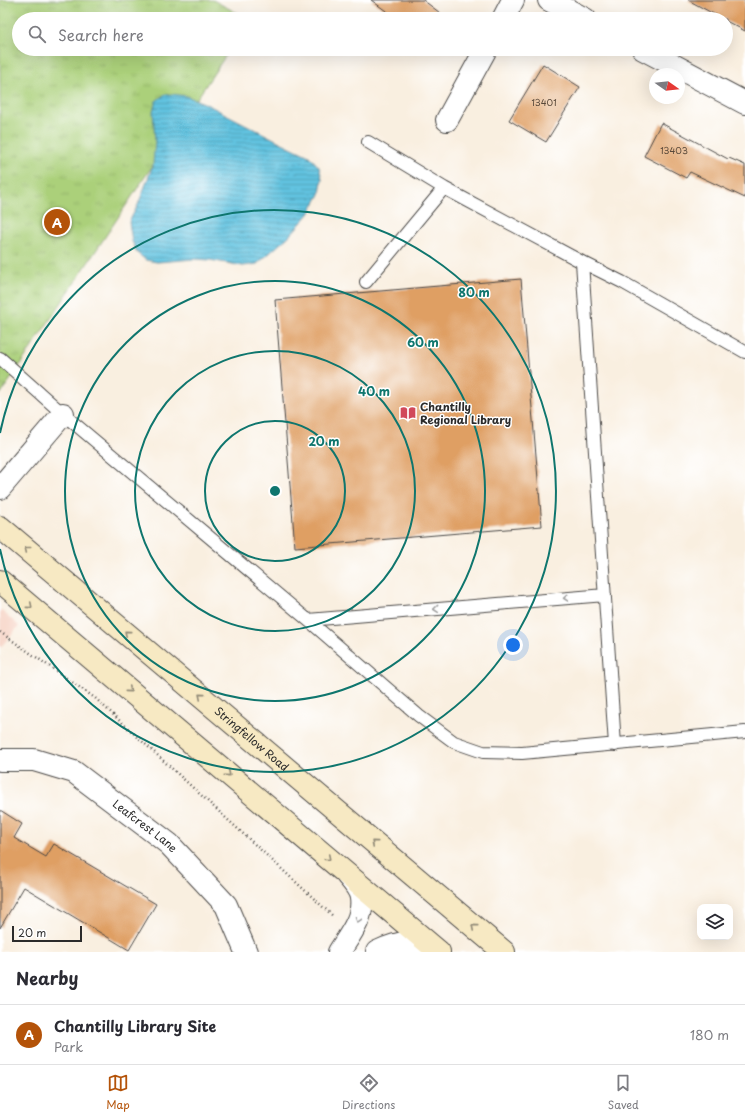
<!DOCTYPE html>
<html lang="en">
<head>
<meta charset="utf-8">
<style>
  :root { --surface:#fff; --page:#f2f2f3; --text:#2b2b33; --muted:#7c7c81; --line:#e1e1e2; --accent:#b45309 }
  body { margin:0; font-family:"Playpen Sans",sans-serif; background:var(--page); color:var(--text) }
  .controls { position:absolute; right:12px; bottom:12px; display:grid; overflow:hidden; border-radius:8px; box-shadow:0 4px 16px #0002 }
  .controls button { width:36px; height:36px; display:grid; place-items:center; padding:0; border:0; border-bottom:1px solid var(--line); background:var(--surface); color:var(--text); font:20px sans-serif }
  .compass { position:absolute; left:649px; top:68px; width:36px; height:36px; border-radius:50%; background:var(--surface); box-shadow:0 4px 16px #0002; rotate:104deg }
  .scale { position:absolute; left:12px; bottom:10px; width:70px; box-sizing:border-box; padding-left:4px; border:2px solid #2b2b2b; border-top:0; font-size:11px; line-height:14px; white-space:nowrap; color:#2b2b2b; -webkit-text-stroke:3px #fff; paint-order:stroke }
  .you { position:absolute; left:513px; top:645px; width:14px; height:14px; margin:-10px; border:3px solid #fff; border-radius:50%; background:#1a73e8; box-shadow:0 0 0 6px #1a73e833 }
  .badge { display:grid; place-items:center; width:26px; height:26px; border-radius:50%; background:var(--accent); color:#fff; font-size:13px; font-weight:700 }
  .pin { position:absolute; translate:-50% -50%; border:2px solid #fff; box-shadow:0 1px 4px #0006 }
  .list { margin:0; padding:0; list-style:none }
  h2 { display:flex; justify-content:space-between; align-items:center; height:52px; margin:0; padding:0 16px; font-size:17px }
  h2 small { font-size:13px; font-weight:400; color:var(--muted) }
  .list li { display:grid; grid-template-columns:26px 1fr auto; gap:12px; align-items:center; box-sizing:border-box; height:60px; padding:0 16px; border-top:1px solid var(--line) }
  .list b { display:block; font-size:15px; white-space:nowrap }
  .list p { margin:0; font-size:13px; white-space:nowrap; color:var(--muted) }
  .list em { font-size:13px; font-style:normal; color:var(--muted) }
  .icon { flex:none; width:22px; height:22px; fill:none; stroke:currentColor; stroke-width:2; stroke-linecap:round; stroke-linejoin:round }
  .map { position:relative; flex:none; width:745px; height:952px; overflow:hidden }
  .search { position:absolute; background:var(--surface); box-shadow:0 4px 16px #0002; left:12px; right:12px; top:12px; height:44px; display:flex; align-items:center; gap:10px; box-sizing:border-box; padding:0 14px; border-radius:22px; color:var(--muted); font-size:15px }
  .sheet { height:112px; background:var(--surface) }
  nav { display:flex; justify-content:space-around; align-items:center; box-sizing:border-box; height:56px; border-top:1px solid var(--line); background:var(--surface); font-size:11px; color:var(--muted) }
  nav a { display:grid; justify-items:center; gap:2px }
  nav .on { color:var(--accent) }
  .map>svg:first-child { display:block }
  .built { fill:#f6d2c3 }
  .grass { fill:url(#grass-tufts); stroke:#6b7e52 }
  .water { fill:url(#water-rules); stroke:#467786 }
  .building { fill:#df9f64 }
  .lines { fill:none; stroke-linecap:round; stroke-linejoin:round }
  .service-casing { stroke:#4a4846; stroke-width:14 }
  .minor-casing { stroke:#4a4846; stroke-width:24 }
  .secondary-casing { stroke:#4a4846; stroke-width:24 }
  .path { stroke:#4a4846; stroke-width:2.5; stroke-dasharray:1 3; stroke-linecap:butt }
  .service { stroke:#fff; stroke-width:12 }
  .minor { stroke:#fff; stroke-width:22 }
  .secondary { stroke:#f7e9c3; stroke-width:22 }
  .oneway { stroke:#918a77 }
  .oneway2 { stroke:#a0a0a0 }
  .ring { fill:none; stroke:#0f766e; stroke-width:2 }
  .labels { text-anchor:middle; stroke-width:3; stroke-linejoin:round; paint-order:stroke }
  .number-label { font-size:9px; fill:#584839 }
  .poi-label { font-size:11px; font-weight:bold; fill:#2b2b2b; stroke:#fff; text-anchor:start }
  .street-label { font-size:11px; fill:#2b2b2b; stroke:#fff }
  .centre { fill:#0f766e; stroke:#fff; stroke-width:2 }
  .ring-label { font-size:12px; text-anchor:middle; font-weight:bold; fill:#0f766e; stroke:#fff; stroke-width:3; stroke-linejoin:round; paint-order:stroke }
</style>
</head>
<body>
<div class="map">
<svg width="745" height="952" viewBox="0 0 745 952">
  <defs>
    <pattern id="grass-tufts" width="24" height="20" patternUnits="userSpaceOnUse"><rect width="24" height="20" fill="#abd07a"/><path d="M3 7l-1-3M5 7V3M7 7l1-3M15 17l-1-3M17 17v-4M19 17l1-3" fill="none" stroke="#93b36a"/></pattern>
    <pattern id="water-rules" width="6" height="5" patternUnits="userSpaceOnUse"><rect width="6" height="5" fill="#62c3e0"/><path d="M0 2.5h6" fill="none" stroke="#519fb6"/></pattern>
  </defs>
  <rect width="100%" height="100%" fill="#fff"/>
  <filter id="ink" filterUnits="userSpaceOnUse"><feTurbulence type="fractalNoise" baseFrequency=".025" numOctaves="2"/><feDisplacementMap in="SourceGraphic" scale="8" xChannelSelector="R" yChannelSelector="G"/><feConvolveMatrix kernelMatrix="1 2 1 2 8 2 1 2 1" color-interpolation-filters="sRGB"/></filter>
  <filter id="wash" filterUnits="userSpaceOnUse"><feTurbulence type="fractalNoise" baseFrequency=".012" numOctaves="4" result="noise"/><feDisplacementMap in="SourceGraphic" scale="16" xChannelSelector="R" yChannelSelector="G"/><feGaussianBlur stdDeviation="0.9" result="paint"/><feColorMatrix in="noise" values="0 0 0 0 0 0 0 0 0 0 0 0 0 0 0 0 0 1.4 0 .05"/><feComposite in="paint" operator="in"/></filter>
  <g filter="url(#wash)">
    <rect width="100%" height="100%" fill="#f9efe0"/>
    <path class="built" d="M0 609 19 626 0 648Z"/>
    <path class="grass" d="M0 0H213L248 19H19V49H230L0 395Z"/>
    <path class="water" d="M171 94 186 96 204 103 276 140 309 156 319 167 322 179 320 194 309 214 289 236 257 264 243 266 210 260 194 259 157 262 146 260 137 253 132 241 129 222 138 205 153 165 155 141 153 111 156 101 164 95Z"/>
    <g id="blocks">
      <path class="building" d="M371 0H423L448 19H397Z
        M688 0H745V31L726 21V19H723Z
        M543 64 580 87 546 142 509 120Z
        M661 123 728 159 729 158 745 165V198L690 172 686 178 644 156Z
        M521 279 542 526 295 547 275 300Z
        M0 810 22 824 14 838 46 857 54 844 156 904 129 950 24 887 0 928Z"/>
    </g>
  </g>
  <g filter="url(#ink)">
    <use href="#blocks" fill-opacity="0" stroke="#4a4846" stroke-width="1"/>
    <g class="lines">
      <defs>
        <path id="service" d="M444 188 582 262 615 745
          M582 262 622 282 745 352
          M366 282 444 188 368 142
          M0 358 63 414 308 620 419 716 454 742 483 752 522 753 745 732
          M308 620 605 595"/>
        <g id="minor">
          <path d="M549 0 585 19"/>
          <path d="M503 19 513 0"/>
          <path d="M643 49 745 103"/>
          <path d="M447 120 486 49"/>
          <path d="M0 488 63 414"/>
          <path id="s1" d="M0 760H34L74 772 160 837 169 844 226 905 246 952"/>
          <path d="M339 952C349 936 364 918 361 898 360 889 352 881 347 875"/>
          <path d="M377 952C400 941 412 939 435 952"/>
        </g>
        <g id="secondary">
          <path id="s2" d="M0 527 504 952"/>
          <path d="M0 581 439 952"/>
        </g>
      </defs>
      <use href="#service" class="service-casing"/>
      <use href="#minor" class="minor-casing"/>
      <use href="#secondary" class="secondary-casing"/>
      <path class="path" d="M0 632 95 698 334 917"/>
      <use href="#service" class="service"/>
      <use href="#minor" class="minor"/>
      <use href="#secondary" class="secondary"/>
    </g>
    <defs><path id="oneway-chevron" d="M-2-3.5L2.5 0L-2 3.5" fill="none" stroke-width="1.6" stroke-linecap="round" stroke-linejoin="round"/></defs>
    <g class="oneway">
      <use href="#oneway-chevron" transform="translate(27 549) rotate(-141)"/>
      <use href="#oneway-chevron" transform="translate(30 606) rotate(40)"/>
      <use href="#oneway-chevron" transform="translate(127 633) rotate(-140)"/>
      <use href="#oneway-chevron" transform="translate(129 690) rotate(40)"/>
      <use href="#oneway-chevron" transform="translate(201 696) rotate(-140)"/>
      <use href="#oneway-chevron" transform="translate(228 774) rotate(40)"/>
      <use href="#oneway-chevron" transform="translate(374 843) rotate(-140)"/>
      <use href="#oneway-chevron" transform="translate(328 858) rotate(40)"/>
      <use href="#oneway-chevron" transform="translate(474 927) rotate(-140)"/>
    </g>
    <g class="oneway2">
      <use href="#oneway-chevron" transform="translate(566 598) rotate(175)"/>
      <use href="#oneway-chevron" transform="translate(436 609) rotate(175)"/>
      <use href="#oneway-chevron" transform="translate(358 920) rotate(108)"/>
    </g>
  </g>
  <g class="ring">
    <circle cx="275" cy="491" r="70"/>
    <circle cx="275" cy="491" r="140"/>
    <circle cx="275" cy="491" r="210"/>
    <path d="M0 433A281 281 0 1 1 0 549"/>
  </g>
  <defs>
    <symbol id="library-bare" viewBox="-9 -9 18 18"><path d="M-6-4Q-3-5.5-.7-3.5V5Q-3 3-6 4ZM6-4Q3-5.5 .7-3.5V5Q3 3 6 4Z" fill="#d1495b" stroke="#fff" stroke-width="2.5" paint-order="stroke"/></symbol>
  </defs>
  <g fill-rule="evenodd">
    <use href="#library-bare" x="397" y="402" width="22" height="22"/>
  </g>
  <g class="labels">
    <g class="number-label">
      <text x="544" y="106">13401</text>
      <text x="674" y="154">13403</text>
    </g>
    <g class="poi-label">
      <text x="420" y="411">Chantilly<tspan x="420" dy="13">Regional Library</tspan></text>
    </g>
    <g class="street-label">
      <text dy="4" stroke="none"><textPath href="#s2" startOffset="329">Stringfellow Road</textPath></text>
      <text dy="4" stroke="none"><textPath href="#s1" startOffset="165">Leafcrest Lane</textPath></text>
    </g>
  </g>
  <circle cx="275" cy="491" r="6" class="centre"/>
  <g class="ring-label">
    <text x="474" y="297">80 m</text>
    <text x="423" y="347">60 m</text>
    <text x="374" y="396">40 m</text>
    <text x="324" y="446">20 m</text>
  </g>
</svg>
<div class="controls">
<button><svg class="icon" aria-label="layers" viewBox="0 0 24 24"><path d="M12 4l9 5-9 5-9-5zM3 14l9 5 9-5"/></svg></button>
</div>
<svg class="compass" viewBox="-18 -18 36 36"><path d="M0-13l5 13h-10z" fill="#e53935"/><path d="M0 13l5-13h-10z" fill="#7c7c81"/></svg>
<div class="scale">20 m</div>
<div class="you"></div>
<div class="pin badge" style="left:57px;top:222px">A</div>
<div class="search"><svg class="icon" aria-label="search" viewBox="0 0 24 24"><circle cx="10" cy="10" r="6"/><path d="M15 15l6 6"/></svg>Search here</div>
</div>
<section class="sheet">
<h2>Nearby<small></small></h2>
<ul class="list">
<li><span class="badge">A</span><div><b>Chantilly Library Site</b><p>Park</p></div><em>180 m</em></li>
</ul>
</section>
<nav>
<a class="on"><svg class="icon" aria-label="map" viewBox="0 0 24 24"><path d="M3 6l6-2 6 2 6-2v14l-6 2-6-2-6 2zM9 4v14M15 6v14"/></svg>Map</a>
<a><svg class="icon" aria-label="directions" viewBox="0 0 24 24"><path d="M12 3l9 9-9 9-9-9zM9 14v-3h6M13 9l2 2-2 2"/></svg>Directions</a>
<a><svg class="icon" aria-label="saved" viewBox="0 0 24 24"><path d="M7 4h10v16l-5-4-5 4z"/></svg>Saved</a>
</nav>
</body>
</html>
